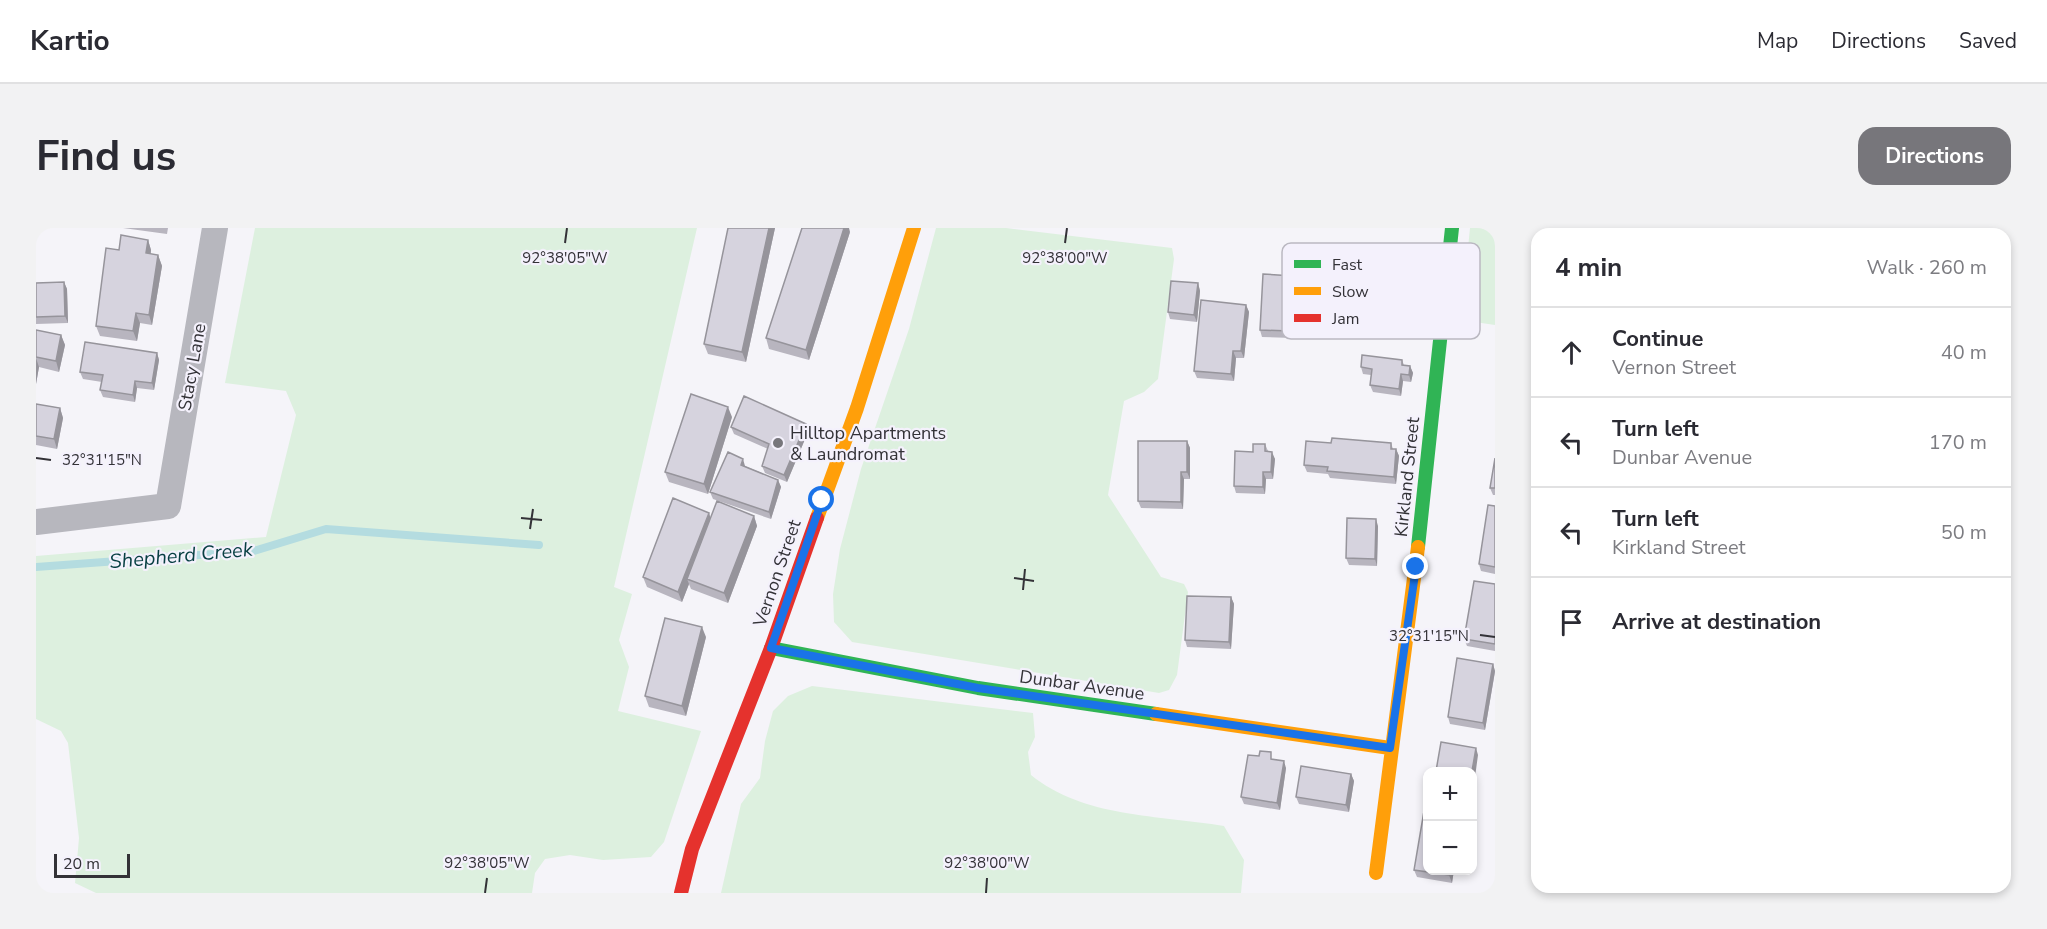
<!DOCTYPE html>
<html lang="en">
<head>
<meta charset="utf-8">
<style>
  :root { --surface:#fff; --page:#f2f2f3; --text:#2b2b33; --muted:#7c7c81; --line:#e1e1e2; --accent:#77767b }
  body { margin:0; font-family:"Nunito Sans",sans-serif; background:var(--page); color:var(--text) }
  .controls { position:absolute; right:18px; bottom:18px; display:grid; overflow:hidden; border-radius:12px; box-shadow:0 3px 9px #0003 }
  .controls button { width:54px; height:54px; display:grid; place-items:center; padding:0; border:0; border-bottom:2px solid var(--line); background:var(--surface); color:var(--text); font:30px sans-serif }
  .scale { position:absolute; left:18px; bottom:15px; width:76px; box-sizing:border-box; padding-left:6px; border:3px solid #333237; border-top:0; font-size:16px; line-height:21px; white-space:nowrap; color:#333237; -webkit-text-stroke:4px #f4f1fc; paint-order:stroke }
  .stop { position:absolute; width:18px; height:18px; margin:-14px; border:4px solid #1a73e8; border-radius:50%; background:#fff }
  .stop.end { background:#1a73e8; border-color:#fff; box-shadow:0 2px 6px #0008 }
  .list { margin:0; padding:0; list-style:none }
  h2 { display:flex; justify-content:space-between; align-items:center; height:78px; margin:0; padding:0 24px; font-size:26px }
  h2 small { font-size:20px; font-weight:400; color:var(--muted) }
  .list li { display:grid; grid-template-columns:39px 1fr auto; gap:18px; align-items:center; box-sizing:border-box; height:90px; padding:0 24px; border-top:2px solid var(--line) }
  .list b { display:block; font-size:22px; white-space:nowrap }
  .list p { margin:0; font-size:20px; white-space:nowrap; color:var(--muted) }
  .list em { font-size:20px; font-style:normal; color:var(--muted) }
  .icon { flex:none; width:33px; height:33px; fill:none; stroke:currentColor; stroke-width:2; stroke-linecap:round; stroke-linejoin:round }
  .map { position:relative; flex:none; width:1459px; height:665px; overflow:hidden; border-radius:18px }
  header { display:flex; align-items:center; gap:36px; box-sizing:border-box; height:84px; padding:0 30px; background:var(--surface); border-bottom:2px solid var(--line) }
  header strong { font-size:28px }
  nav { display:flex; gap:33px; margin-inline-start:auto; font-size:21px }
  .intro { display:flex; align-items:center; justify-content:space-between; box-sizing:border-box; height:144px; padding:0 36px }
  h1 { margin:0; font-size:42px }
  .button { padding:15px 27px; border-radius:18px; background:var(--accent); color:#fff; font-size:21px; font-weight:700 }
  main { display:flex; gap:36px; padding:0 36px }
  aside { flex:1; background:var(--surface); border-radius:18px; box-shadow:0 3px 9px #0003 }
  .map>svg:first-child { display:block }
  .green { fill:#ddf0df }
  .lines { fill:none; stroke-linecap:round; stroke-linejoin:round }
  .stream { stroke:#b4dce0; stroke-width:8 }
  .street { stroke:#b7b7be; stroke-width:26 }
  .fast { stroke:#30b455; stroke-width:14 }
  .slow { stroke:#ff9f0a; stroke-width:14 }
  .jam { stroke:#e5322d; stroke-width:14 }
  .wall { fill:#b8b5bf }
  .shaded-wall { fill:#96949b }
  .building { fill:#d6d3de; stroke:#96949b; stroke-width:1.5 }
  .route { stroke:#1a73e8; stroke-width:8 }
  .ticks { fill:none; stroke:#333237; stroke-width:2 }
  .poi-dot { fill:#77767b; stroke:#f4f1fc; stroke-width:2 }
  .labels { text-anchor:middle; stroke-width:4.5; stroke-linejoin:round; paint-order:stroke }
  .street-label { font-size:18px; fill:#333237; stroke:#f4f1fc }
  .poi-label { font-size:18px; fill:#333237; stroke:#f4f1fc; text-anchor:start }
  .water-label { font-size:20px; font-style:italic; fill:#073f42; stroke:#f4f1fc }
  .key { fill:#f4f1fc; stroke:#bab8c1; stroke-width:1.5 }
  .key-label { font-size:16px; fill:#333237 }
  .ticks-label { font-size:15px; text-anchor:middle; fill:#333237; stroke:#f4f1fc; stroke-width:4.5; stroke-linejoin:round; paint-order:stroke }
</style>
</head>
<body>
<header>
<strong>Kartio</strong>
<nav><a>Map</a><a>Directions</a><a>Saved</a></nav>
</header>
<div class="intro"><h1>Find us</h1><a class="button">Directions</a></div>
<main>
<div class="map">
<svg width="1459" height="665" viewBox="0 0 1459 665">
  <rect width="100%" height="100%" fill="#f5f4f9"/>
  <path class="green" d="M219 0H661L578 359 596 366 583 412 593 439 582 483 665 503 628 614 615 629 567 632 534 627 509 631 499 645 496 665H60L39 655 43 610 32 515 25 503 0 491V328L230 309 260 187 250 163 189 155Z
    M900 0H970L1136 20 1138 31 1122 151 1108 164 1088 173 1072 267 1125 349 1148 356 1152 364 1141 447 1133 462 1123 465 816 414 798 394 797 366 804 321 825 241 873 101Z
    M1434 0H1459V97L1425 92Z
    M776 458 997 485 999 509 992 524 995 547C1048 590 1123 587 1188 598L1208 632 1205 665H685L705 576 724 550 729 513 737 483 752 468Z"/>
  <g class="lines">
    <path class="stream" d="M0 339 218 323 290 301 503 317"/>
    <path class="street" d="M0 294 132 278 179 0"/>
    <path class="fast" d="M1382 319 1416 0
      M735 420 942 460 1120 486"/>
    <path class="slow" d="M781 290 821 180 878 0
      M1120 486 1354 520
      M1340 645 1382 319"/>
    <path class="jam" d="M645 665 656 621 735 420 781 290"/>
  </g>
  <path class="wall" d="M87 0H132L131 6Z
    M692 0H739L710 134 672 126 668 116Z
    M814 4 773 132 733 121 730 110Z
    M112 12 115 22V26L122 27 126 38 116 97 104 95 101 113 64 108 60 98 83 22Z
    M1257 48 1259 55 1257 110 1226 109 1224 102Z
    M1344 49H1376L1378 53 1384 61 1381 86 1375 85 1374 91 1336 86 1334 79Z
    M28 54 31 61 32 95 0 96V55Z
    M1162 55 1164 63 1161 94 1134 91 1132 84Z
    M1210 77 1213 84 1208 130H1200L1198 153 1161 150 1158 143Z
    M0 102 25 107 29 117 23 144 3 139 0 156Z
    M121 125 123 132 118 162 101 160 99 174 67 169 64 162 66 154 47 151 44 144Z
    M1366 132 1368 137 1374 138 1377 145 1375 154 1367 153 1365 168 1337 164 1334 157 1335 147 1327 146 1325 139Z
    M0 176 24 180 27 190 21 221 0 217Z
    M696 189 672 266 633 254 629 244Z
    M770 196 772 204 751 254 729 245 726 238 732 221 698 206 695 199Z
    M1151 213 1154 220V251H1148L1147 281 1105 280 1102 273Z
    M1295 215H1355L1357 221H1360L1363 228 1360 256 1294 250 1292 246 1271 244 1268 237Z
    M1229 216 1232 223 1239 231 1237 251H1230L1229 266 1200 265 1198 258 1217 224Z
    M1459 230V267H1457L1454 260Z
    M709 238 742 252 745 259 735 291 677 271 674 264Z
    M1459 278V346L1445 343 1443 336Z
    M673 285 674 289 718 288 721 298 692 375 655 361 653 356 646 374 611 359 607 349Z
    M1342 298 1341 338 1313 337 1310 330Z
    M1459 356V423L1431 418 1428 411Z
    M1195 369 1198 376 1195 421 1151 419 1149 412Z
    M670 409 650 488 613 479 609 468Z
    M1457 436 1459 444 1449 502 1414 496 1412 489Z
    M1238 531 1250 540 1244 582 1208 576 1205 569Z
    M1315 546 1318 553 1313 584 1263 576 1260 569Z
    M1378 642H1418L1416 655 1381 649Z"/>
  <path class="shaded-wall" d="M733 0H739L710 134 706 124Z
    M808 0H813L814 4 773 132 770 122Z
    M112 12 115 22 113 36 110 25Z
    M122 27 126 38 116 97 113 87Z
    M1257 48 1259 55 1257 110 1254 103Z
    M1381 53 1384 61 1381 86 1378 79Z
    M28 54 31 61 32 95 29 88Z
    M1162 55 1164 63 1161 94 1158 87Z
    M1210 77 1213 84 1208 130 1205 123Z
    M1372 78 1375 85 1374 91 1372 84Z
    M100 85 104 95 101 113 97 103Z
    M25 107 29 117 23 144 20 133Z
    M1197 123 1200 130 1198 153 1195 146Z
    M121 125 123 132 118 162 116 155Z
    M0 130 3 139 0 156Z
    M1374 138 1377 145 1375 154 1373 147Z
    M1365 146 1367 153 1365 168 1363 161Z
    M99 153 101 160 99 174 97 167Z
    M692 179 696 189 672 266 668 256Z
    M24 180 27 190 21 221 18 211Z
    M770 196 772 204 751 254 748 247Z
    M1151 213 1154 220V251L1151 244Z
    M1360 221 1363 228 1360 256 1358 249Z
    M1236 224 1239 231 1237 251 1235 244Z
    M707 231 709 238 707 244 705 237Z
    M1145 244 1148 251 1147 281 1145 274Z
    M1227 244 1230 251 1229 266 1227 259Z
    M742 252 745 259 735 291 733 284Z
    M673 285 676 295 651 351 653 356 646 374 642 364Z
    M718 288 721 298 692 375 688 365Z
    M1340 291 1342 298 1341 338 1339 331Z
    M1195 369 1198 376 1195 421 1193 414Z
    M666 399 670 409 650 488 646 478Z
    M1457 436 1459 443 1449 502 1447 495Z
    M1440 520 1442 527 1437 564 1436 543Z
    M1248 533 1250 540 1244 582 1241 575Z
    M1315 546 1318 553 1313 584 1310 577Z
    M1414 642H1418L1416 655 1413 647Z"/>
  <path class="building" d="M692 0H733L706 124 668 116Z
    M766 0H808L770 122 730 110Z
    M85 7 112 12 110 25 122 27 113 87 100 85 97 103 60 98 70 20 83 22Z
    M1227 46 1257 48 1254 103 1224 102Z
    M1135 53 1162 55 1158 87 1132 84Z
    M28 54 29 88 0 89V55Z
    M1165 72 1210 77 1205 123H1197L1195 146 1158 143Z
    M0 102 25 107 20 133 0 129Z
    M49 114 121 125 116 155 99 153 97 167 64 162 67 147 44 144Z
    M1326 127 1366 132V137L1374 138 1373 147 1365 146 1363 161 1334 157 1336 141 1325 139Z
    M655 166 692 179 668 256 629 244Z
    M708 168 770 196 748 247 726 238 733 216 695 199Z
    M0 176 24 180 18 211 0 208Z
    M1296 210 1355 215V221H1360L1358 249 1291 243 1292 239 1268 237 1270 213 1295 215Z
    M1102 213H1151V244H1145V274L1102 273Z
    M1217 216H1229V223L1236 224 1235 244H1227V259L1198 258 1199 223 1217 224Z
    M692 224 707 231 705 237 742 252 733 284 674 264Z
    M1459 230V260H1454Z
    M637 270 673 285 642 364 607 349Z
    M681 273 718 288 688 365 651 351Z
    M1452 277 1459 278V339L1443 336Z
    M1311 290 1340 291 1339 331 1310 330Z
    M1438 353 1459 356V416L1428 411Z
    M1151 368 1195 369 1193 414 1149 412Z
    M629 390 666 399 646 478 609 468Z
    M1421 430 1457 436 1447 495 1412 489Z
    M1405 514 1440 520 1436 543H1400Z
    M1224 523 1235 524V531L1248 533 1241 575 1205 569 1212 527 1223 528Z
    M1265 538 1315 546 1310 577 1260 569Z
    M1388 583 1392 584V642H1414L1413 647 1378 642Z"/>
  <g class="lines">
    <path class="route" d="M786 272 735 420 942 460 1354 520 1380 339"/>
  </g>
  <path class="ticks" d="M529 15 531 0M1029 15 1031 0M0 230 15 232M485 290 506 292M494 301 497 281M978 350 998 353M987 362 989 341M1444 407 1459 409M449 665 451 650M950 665 951 650"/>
  <circle class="poi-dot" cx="742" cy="215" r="6"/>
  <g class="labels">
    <g class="street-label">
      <text transform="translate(156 139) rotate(-80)" y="6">Stacy Lane</text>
      <text transform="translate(1371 249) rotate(-84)" y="6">Kirkland Street</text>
      <text transform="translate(741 345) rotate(-71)" y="6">Vernon Street</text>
      <text transform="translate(1046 457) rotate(8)" y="6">Dunbar Avenue</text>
    </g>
    <g class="poi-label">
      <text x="754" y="211">Hilltop Apartments<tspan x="754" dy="21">&amp; Laundromat</tspan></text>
    </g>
    <g class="water-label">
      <text transform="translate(145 327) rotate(-5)" y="7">Shepherd Creek</text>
    </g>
  </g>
  <rect x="1246" y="15" width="198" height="96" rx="9" class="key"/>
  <rect x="1258" y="32" width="27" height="8" fill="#30b455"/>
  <rect x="1258" y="59" width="27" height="8" fill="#ff9f0a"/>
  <rect x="1258" y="86" width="27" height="8" fill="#e5322d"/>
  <g class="key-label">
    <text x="1296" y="42">Fast</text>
    <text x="1296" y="69">Slow</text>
    <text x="1296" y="96">Jam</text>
  </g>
  <g class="ticks-label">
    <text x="529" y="35">92°38'05"W</text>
    <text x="1029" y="35">92°38'00"W</text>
    <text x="66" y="237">32°31'15"N</text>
    <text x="1393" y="413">32°31'15"N</text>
    <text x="451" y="640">92°38'05"W</text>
    <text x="951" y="640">92°38'00"W</text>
  </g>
</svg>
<div class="controls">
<button>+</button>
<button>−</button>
</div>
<div class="scale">20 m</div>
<div class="stop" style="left:786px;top:272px"></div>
<div class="stop end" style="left:1380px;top:339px"></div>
</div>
<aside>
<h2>4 min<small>Walk · 260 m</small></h2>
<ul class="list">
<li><svg class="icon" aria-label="ahead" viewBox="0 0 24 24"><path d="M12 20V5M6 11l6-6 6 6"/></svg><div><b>Continue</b><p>Vernon Street</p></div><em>40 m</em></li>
<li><svg class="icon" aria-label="left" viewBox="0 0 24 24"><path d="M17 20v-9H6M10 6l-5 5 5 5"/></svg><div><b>Turn left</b><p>Dunbar Avenue</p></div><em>170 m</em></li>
<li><svg class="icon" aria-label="left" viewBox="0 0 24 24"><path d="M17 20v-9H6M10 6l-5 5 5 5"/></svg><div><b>Turn left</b><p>Kirkland Street</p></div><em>50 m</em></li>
<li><svg class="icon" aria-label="arrive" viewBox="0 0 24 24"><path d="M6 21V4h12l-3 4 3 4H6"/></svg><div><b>Arrive at destination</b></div></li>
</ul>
</aside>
</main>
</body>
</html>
